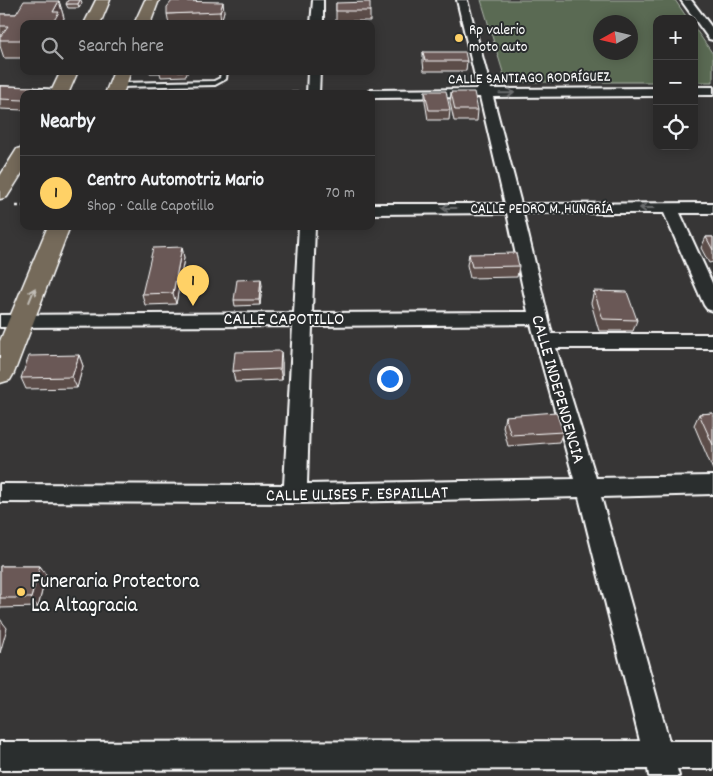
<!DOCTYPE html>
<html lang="en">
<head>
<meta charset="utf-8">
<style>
  :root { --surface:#292828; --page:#353434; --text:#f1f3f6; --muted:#a5a6a8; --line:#454445; --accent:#ffd166 }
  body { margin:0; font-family:Dekko,sans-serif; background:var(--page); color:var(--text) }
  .controls { position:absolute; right:15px; top:15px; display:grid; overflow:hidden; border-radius:10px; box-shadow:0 2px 12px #0003 }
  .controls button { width:45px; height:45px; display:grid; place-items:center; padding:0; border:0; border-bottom:1px solid var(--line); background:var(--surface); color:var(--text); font:25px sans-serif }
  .compass { position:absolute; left:593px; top:15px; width:45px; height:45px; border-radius:50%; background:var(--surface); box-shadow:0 2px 12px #0003; rotate:262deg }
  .you { position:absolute; left:389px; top:378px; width:18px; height:18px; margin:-12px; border:4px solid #fff; border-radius:50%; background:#1a73e8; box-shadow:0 0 0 8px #1a73e833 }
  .badge { display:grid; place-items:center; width:32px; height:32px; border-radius:50%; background:var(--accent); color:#111; font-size:16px; font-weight:700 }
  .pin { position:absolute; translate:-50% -41px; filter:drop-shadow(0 1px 2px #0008) }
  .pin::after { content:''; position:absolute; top:26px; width:18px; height:15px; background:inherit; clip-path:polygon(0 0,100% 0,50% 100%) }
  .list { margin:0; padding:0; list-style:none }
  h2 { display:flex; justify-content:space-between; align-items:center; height:65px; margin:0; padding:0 20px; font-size:21px }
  h2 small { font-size:16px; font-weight:400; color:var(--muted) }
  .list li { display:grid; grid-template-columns:32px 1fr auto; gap:15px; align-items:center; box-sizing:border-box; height:75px; padding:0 20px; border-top:1px solid var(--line) }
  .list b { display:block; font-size:19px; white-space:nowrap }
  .list p { margin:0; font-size:16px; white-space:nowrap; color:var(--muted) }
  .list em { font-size:16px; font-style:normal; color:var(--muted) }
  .icon { flex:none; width:28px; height:28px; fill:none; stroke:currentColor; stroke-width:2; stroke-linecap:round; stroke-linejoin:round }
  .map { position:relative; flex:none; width:713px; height:776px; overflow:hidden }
  .search { position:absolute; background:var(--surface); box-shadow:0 2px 12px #0003; left:20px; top:20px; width:355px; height:55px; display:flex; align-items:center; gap:12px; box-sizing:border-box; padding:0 18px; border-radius:10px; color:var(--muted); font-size:19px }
  .panel { position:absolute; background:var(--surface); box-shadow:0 2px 12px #0003; left:20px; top:90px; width:355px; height:140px; border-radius:10px }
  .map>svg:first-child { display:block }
  .green { fill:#5a6a53; stroke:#acb4a9; fill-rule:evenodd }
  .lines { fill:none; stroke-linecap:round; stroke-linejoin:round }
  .lane-casing { stroke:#fff; stroke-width:4 }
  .street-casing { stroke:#fff; stroke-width:4 }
  .primary-casing { stroke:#fff; stroke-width:3 }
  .path { stroke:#fff; stroke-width:2.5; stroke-dasharray:3 3; stroke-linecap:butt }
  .lane { fill:#2a2d2e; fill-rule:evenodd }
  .street { fill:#2a2d2e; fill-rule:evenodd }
  .primary { fill:#746a5a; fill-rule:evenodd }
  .wall { fill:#5c4d4a; stroke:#fff }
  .shaded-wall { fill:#4b3e3c; stroke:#fff }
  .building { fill:#6b5956; stroke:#fff }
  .oneway { stroke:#6a6c6d }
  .oneway2 { stroke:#c0bcb5 }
  .poi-dot { fill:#ffd166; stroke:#2a2d2e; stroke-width:2 }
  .labels { text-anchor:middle; stroke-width:4; stroke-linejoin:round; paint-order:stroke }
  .far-poi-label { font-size:15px; fill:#fff; stroke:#2a2d2e; text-anchor:start }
  .far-street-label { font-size:15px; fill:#fff; stroke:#2a2d2e }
  .street-label { font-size:18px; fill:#fff; stroke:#2a2d2e }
  .near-poi-label { font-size:21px; fill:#fff; stroke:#2a2d2e; text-anchor:start }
</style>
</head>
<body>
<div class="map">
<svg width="713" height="776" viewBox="0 0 713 776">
  <rect width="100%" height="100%" fill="#373636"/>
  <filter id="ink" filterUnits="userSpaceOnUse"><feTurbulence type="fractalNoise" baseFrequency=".02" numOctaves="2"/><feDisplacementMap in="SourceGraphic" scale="10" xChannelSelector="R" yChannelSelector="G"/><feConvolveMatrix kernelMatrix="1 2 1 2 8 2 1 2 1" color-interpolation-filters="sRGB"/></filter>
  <g filter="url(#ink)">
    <path class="green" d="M481 0H675L688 19H657V82H506ZM600 22H630V52H600Z
      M694 27 713 54V82H694Z"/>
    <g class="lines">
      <defs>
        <path id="lane" d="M221 71H227L226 79 215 85 118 87 115 85 118 83 214 81 220 78Z"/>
        <path id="street" d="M313 0H323V24H311Z
          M457 0H467L491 89 657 88V96L493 97 521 204 713 203V213H680L713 285V311L707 309 704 305 664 213H523L552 334H713V348H556L596 478 713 476V494L601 497 669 741H713V769H677L679 776H649L648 769 0 770V742L640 741 579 497 295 503 0 502V484L284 485 293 326 0 327V315L294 313 299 226H315L312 313 528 312 507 213 371 214V204H505L480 97 371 98V94H365L371 90 478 89ZM531 324 574 479 307 484 312 326Z
          M681 0H691L713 29V40L709 39Z
          M308 71H320L319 94H307Z
          M0 87 63 90 69 94 0 95Z
          M694 87H713V95H694Z"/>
        <path id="primary" d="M96 0H110L100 24H84Z
          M145 0H159L150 24H134Z
          M61 71H78L68 94H50Z
          M114 71H131L123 94H105Z
          M24 147V170L7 197 0 199V176L17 149Z
          M48 226H70L14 373 10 380 0 383V341Z"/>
      </defs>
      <use href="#lane" class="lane-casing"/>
      <use href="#street" class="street-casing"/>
      <use href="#primary" class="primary-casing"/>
      <path class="path" d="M16 206H24"/>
      <use href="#lane" class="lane"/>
      <use href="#street" class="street"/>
      <use href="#primary" class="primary"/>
    </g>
    <path class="wall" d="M59 1 64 18 62 22 24 24V58H4L0 46V14H16Z
      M82 3 79 8H68L66 4Z
      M336 3 370 11V21H336Z
      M224 11 221 22 169 24 167 14Z
      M423 52 467 61 466 71H424L423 62Z
      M149 71H188L186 76 161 77 160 73H150Z
      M0 86 35 87 37 94H24V110L0 109Z
      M425 91 450 110 449 120H428L425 101Z
      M451 92 478 110 477 121H454L450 102Z
      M706 237H713V262L709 263 701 248Z
      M182 247 184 258 176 304 145 305 142 294Z
      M469 254 519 266 517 277 470 278 467 265Z
      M262 285 260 305 235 306 234 300Z
      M594 291 637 320 633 331H599L591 303Z
      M79 355 83 366 77 388 26 389 21 378Z
      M282 362V380L235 382 233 371Z
      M713 413V470L694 425 699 414Z
      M505 416 563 432 559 442 508 446 503 427Z
      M0 566H40L46 575 38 607 0 608Z"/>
    <path class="shaded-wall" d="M80 0H81L82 3 79 8 78 4Z
      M59 1 64 18 62 22V24H52L53 12Z
      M223 2 224 11 221 22 220 12Z
      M35 87 37 94H30Z
      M182 247 184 258 176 304 173 293Z
      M261 279 262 285 260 305 259 300Z
      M281 351 282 362V380L280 369Z
      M79 355 83 366 77 388 72 377Z
      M40 566 46 575 38 607 31 598Z
      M0 619 7 628 0 653Z"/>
    <path class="building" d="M68 0H80L78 4H66Z
      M24 1H59L53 12H59L52 24H24V40H0V37L8 26H0V14H16Z
      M172 1 223 2 220 12 167 14V7Z
      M370 2V11H336V3Z
      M423 52H465L467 61H425Z
      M0 86 35 87 30 94H24V100L0 99Z
      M184 91V94H134L135 92Z
      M425 91H446L450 110H429Z
      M277 92H300V94H277Z
      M451 92H474L478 110H455Z
      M706 237H713V250Z
      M182 247 173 293 142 294 153 248Z
      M516 253 519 266 472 267 469 254Z
      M261 279 259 300H234L237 280Z
      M594 291 627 292 637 320 603 319Z
      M281 351 280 369 233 371 235 352Z
      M79 355 72 377 21 378 29 356Z
      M556 412 563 432 511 435 505 416Z
      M713 413V445L699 414Z
      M0 566H40L31 598H0Z"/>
    <defs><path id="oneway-shaft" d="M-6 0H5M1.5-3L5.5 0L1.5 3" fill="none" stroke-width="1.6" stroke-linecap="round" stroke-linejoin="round" transform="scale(1.25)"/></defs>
    <g class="oneway">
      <use href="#oneway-shaft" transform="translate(507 93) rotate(-1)"/>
      <use href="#oneway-shaft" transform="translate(449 208) rotate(180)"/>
      <use href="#oneway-shaft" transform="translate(647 208) rotate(180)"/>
    </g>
    <use class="oneway2" href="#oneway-shaft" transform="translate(32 295) rotate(-68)"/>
  </g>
  <g class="poi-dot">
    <circle cx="459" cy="38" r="5"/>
    <circle cx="21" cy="592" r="5"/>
  </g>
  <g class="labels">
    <g class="far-poi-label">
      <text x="469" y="34">Rp valerio<tspan x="469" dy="17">moto auto</tspan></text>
    </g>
    <g class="far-street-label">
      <text transform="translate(529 77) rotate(-1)" y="5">CALLE SANTIAGO RODRÍGUEZ</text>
      <text x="542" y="213">CALLE PEDRO M. HUNGRÍA</text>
    </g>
    <g class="street-label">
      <text x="284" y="324">CALLE CAPOTILLO</text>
      <text transform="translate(559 389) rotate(74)" y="6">CALLE INDEPENDENCIA</text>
      <text transform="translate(357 493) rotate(-1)" y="6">CALLE ULISES F. ESPAILLAT</text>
    </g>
    <g class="near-poi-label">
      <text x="31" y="587">Funeraria Protectora<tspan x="31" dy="24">La Altagracia</tspan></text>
    </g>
  </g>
</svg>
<div class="controls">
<button>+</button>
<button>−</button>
<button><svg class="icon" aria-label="locate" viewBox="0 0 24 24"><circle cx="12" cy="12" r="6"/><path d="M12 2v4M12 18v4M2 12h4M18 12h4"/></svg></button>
</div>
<svg class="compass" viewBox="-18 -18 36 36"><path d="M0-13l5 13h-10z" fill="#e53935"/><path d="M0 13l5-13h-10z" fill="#a5a6a8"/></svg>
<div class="you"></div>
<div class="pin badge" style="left:193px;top:306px">1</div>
<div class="search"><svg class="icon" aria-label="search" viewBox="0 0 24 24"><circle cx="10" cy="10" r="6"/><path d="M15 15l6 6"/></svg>Search here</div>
<section class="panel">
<h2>Nearby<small></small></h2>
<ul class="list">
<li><span class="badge">1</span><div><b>Centro Automotriz Mario</b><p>Shop · Calle Capotillo</p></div><em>70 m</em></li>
</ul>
</section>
</div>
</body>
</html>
